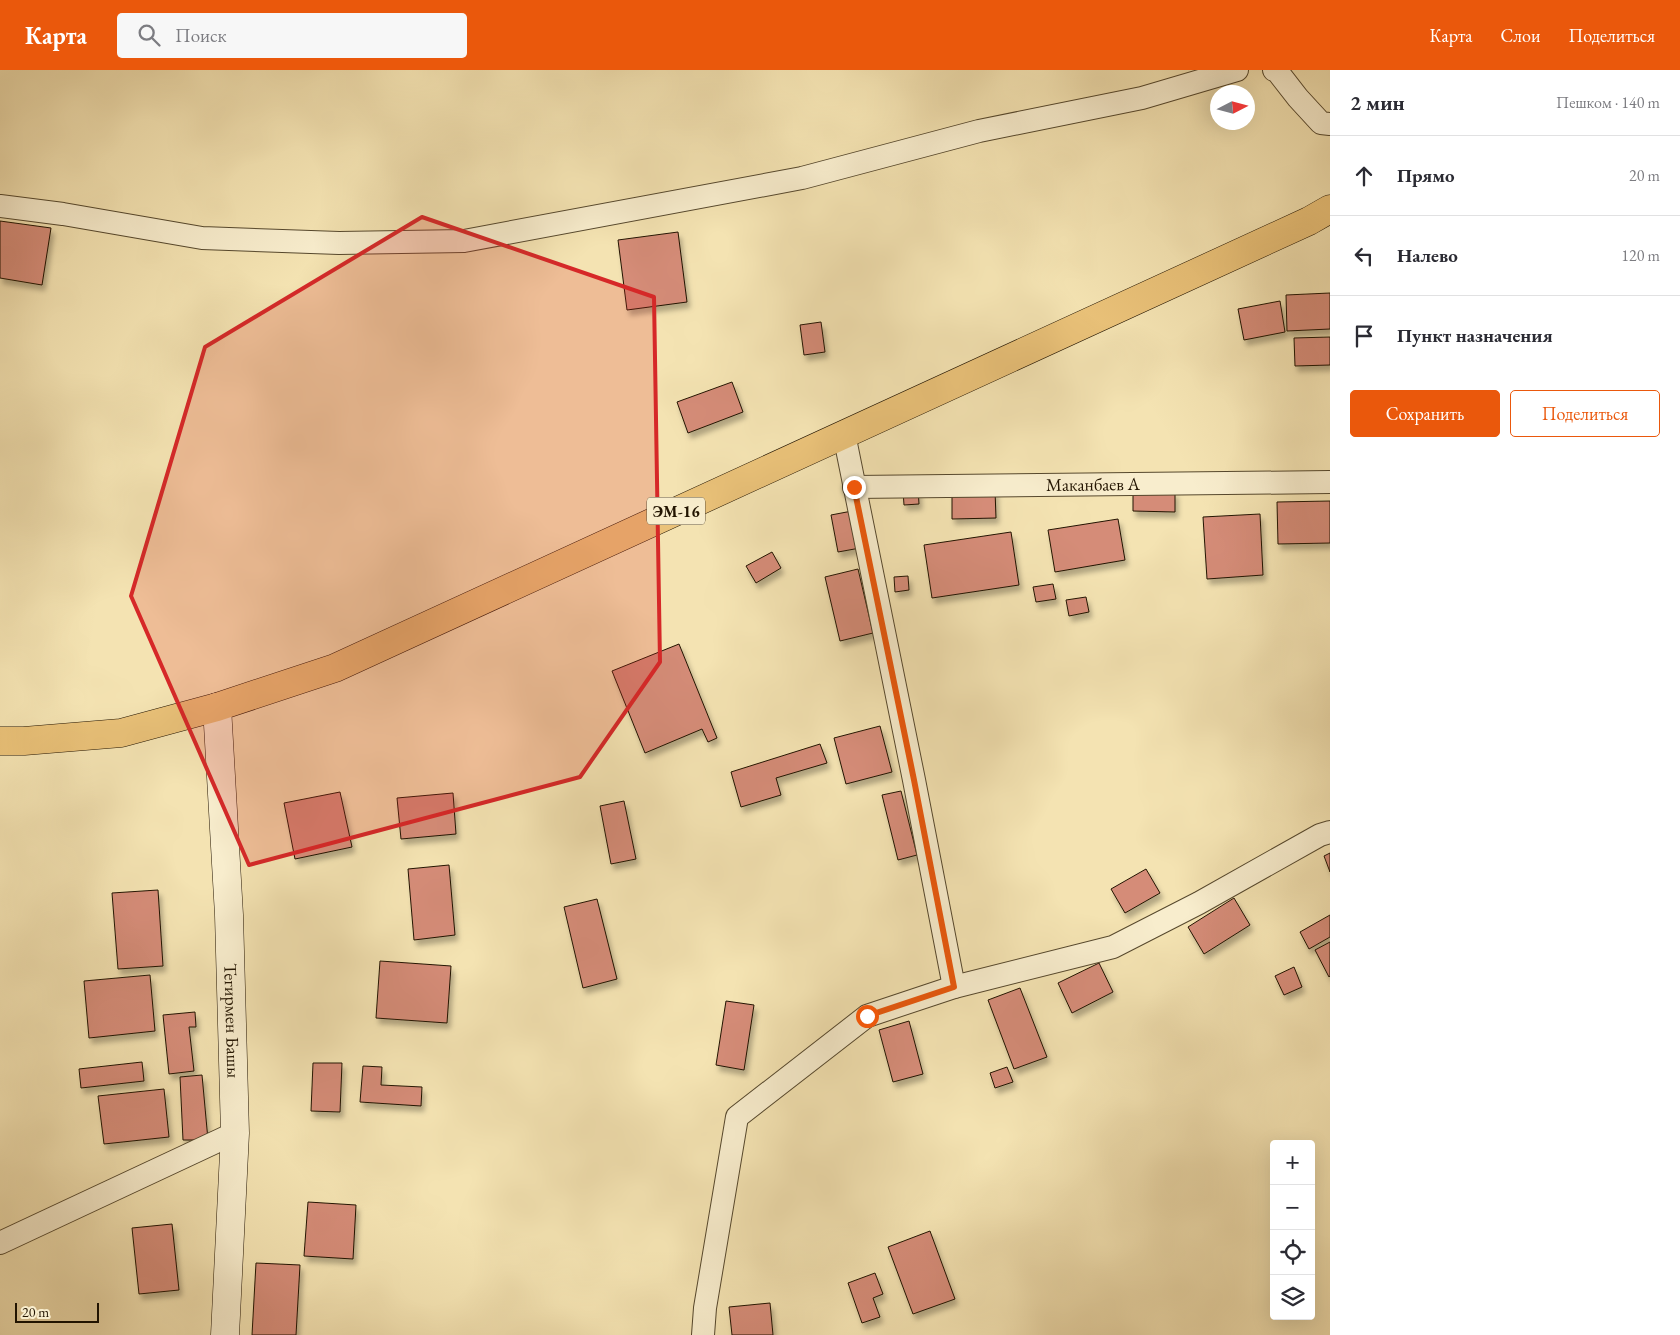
<!DOCTYPE html>
<html lang="ru">
<head>
<meta charset="utf-8">
<style>
  :root { --surface:#fff; --page:#f7f7f7; --text:#2b2b33; --muted:#7c7c81; --line:#e1e1e2; --accent:#ea580c }
  body { margin:0; font-family:"EB Garamond",serif; background:var(--page); color:var(--text) }
  .controls { position:absolute; right:15px; bottom:15px; display:grid; overflow:hidden; border-radius:5px; box-shadow:0 5px 20px #0002 }
  .controls button { width:45px; height:45px; display:grid; place-items:center; padding:0; border:0; border-bottom:1px solid var(--line); background:var(--surface); color:var(--text); font:25px sans-serif }
  .compass { position:absolute; left:1210px; top:15px; width:45px; height:45px; border-radius:50%; background:var(--surface); box-shadow:0 5px 20px #0002; rotate:84deg }
  .scale { position:absolute; left:15px; bottom:12px; width:84px; box-sizing:border-box; padding-left:5px; border:2px solid #221401; border-top:0; font-size:14px; line-height:18px; white-space:nowrap; color:#221401; -webkit-text-stroke:4px #f8edcd; paint-order:stroke }
  .stop { position:absolute; width:15px; height:15px; margin:-11px; border:4px solid #ea580c; border-radius:50%; background:#fff }
  .stop.end { background:#ea580c; border-color:#fff; box-shadow:0 1px 5px #0008 }
  .list { margin:0; padding:0; list-style:none }
  h2 { display:flex; justify-content:space-between; align-items:center; height:65px; margin:0; padding:0 20px; font-size:21px }
  h2 small { font-size:16px; font-weight:400; color:var(--muted) }
  .list li { display:grid; grid-template-columns:32px 1fr auto; gap:15px; align-items:center; box-sizing:border-box; height:80px; padding:0 20px; border-top:1px solid var(--line) }
  .list b { display:block; font-size:19px; white-space:nowrap }
  .list em { font-size:16px; font-style:normal; color:var(--muted) }
  .actions { display:flex; gap:10px; padding:15px 20px }
  .actions a { flex:1; padding:11px 0; border:1px solid var(--accent); border-radius:5px; text-align:center; font-size:18px; color:var(--accent) }
  .actions .main { background:var(--accent); color:#fff }
  .icon { flex:none; width:28px; height:28px; fill:none; stroke:currentColor; stroke-width:2; stroke-linecap:round; stroke-linejoin:round }
  .map { position:relative; flex:none; width:1330px; height:1265px; overflow:hidden }
  header { display:flex; align-items:center; gap:30px; box-sizing:border-box; height:70px; padding:0 25px; background:var(--accent); color:#fff }
  header strong { font-size:24px }
  nav { display:flex; gap:28px; margin-inline-start:auto; font-size:18px }
  .search { width:350px; height:45px; background:var(--page); display:flex; align-items:center; gap:12px; box-sizing:border-box; padding:0 18px; border-radius:5px; color:var(--muted); font-size:19px }
  main { display:flex }
  aside { flex:1; background:var(--surface) }
  .map>svg:first-child { display:block }
  .building { fill:#d58c78; stroke:#221401; filter:url(#shadow) }
  .lines { fill:none; stroke-linecap:round; stroke-linejoin:round }
  .street-casing { stroke:#56482d; stroke-width:24 }
  .secondary-casing { stroke:#221401; stroke-width:29 }
  .highway-casing { stroke:#221401; stroke-width:29 }
  .street { stroke:#f8edcd; stroke-width:22 }
  .secondary { stroke:#f8edcd; stroke-width:28 }
  .highway { stroke:#eac279; stroke-width:28 }
  .route { stroke:#ea580c; stroke-width:6 }
  .marked { fill:#d62828; fill-opacity:0.2; stroke:#d62828; stroke-width:4; stroke-linejoin:round }
  .labels { text-anchor:middle; stroke-width:4.5; stroke-linejoin:round; paint-order:stroke }
  .shield { fill:#f8edcd; stroke:#62553e; stroke-width:1 }
  .shield-label { font-size:16px; font-weight:bold; fill:#221401 }
  .street-label { font-size:18px; fill:#221401; stroke:#f8edcd }
</style>
</head>
<body>
<header>
<strong>Карта</strong>
<div class="search"><svg class="icon" aria-label="search" viewBox="0 0 24 24"><circle cx="10" cy="10" r="6"/><path d="M15 15l6 6"/></svg>Поиск</div>
<nav><a>Карта</a><a>Слои</a><a>Поделиться</a></nav>
</header>
<main>
<div class="map">
<svg width="1330" height="1265" viewBox="0 0 1330 1265">
  <defs>
    <filter id="shadow"><feDropShadow dx="3" dy="5.5" stdDeviation="2.5" flood-color="#0004"/></filter>
  </defs>
  <rect width="100%" height="100%" fill="#f4e3b2"/>
  <filter id="stains"><feTurbulence type="fractalNoise" baseFrequency=".004" numOctaves="4"/><feColorMatrix values="0 0 0 0 .2 0 0 0 0 .09 0 0 0 0 .02 0 0 0 .5 -.17"/></filter>
  <radialGradient id="worn" r=".72"><stop offset=".6" stop-color="#630" stop-opacity="0"/><stop offset="1" stop-color="#630" stop-opacity=".3"/></radialGradient>
  <path class="building" d="M0 151 51 158 42 215 0 208Z
    M678 162 687 232 627 240 618 170Z
    M1330 223V259L1287 261 1286 225Z
    M1280 231 1285 262 1244 270 1238 239Z
    M821 252 825 282 804 285 800 255Z
    M1330 267V295L1295 296 1294 268Z
    M732 312 743 342 688 363 677 332Z
    M918 419 919 434 904 435 903 421Z
    M995 420 996 448 952 449V421Z
    M1133 421 1175 422V442L1133 441Z
    M1330 431V473L1278 474 1277 432Z
    M852 441 860 478 838 482 831 445Z
    M1260 444 1263 505 1207 509 1203 447Z
    M1118 449 1125 490 1055 502 1048 460Z
    M1011 462 1019 515 932 528 924 475Z
    M772 482 781 498 756 513 746 496Z
    M858 499 873 563 840 571 825 507Z
    M908 506 909 520 895 522 894 507Z
    M1053 514 1056 529 1036 532 1033 517Z
    M1086 527 1089 542 1069 546 1066 530Z
    M679 574 717 668 708 672 702 659 645 683 612 601Z
    M880 656 892 702 846 714 834 668Z
    M820 674 827 693 776 708 781 725 741 737 731 702Z
    M901 721 917 785 898 790 882 725Z
    M340 722 352 777 295 789 284 733Z
    M453 723 456 764 401 769 397 728Z
    M624 731 636 789 611 794 600 736Z
    M1330 783V802L1324 786Z
    M449 795 455 865 414 870 408 799Z
    M1146 799 1160 823 1125 843 1111 819Z
    M158 820 163 896 118 899 112 823Z
    M1234 828 1250 855 1204 884 1188 857Z
    M597 829 617 909 583 918 564 837Z
    M1330 845V867L1309 879 1300 862Z
    M1330 872V906L1329 907 1315 880Z
    M380 891 451 896 447 953 376 948Z
    M1099 893 1113 922 1072 943 1058 913Z
    M1294 897 1302 917 1284 925 1275 906Z
    M150 905 155 961 89 968 84 911Z
    M1020 918 1047 987 1014 999 988 930Z
    M726 931 754 935 744 1000 716 995Z
    M195 942 196 957H189L194 1001 169 1004 163 945Z
    M909 951 923 1004 893 1012 879 960Z
    M142 992 144 1011 81 1018 79 999Z
    M313 993H342L340 1042 311 1041Z
    M363 996 382 997 381 1015 422 1017 421 1036 360 1032Z
    M1007 997 1013 1012 995 1018 990 1003Z
    M202 1005 208 1070H183L180 1007Z
    M164 1019 169 1067 104 1074 98 1026Z
    M308 1132 356 1135 353 1189 304 1186Z
    M172 1154 179 1220 139 1224 132 1158Z
    M930 1161 955 1229 913 1244 888 1177Z
    M256 1193 300 1195 296 1265H252Z
    M875 1203 883 1224 873 1228 880 1247 862 1253 848 1213Z
    M770 1233 773 1265H732L729 1237Z"/>
  <g class="lines">
    <defs>
      <g id="street">
        <path d="M1274 0 1277 1 1298 28 1321 53 1330 54"/>
        <path d="M0 136 63 144 202 168 339 173 464 171 802 108 979 61 1142 28 1237 0"/>
        <path d="M844 364 914 710 954 917"/>
        <path id="s1" d="M854 417 1330 412"/>
        <path d="M0 1173 235 1063"/>
        <path d="M703 1265 705 1238 737 1047 867 946 954 917 1113 877 1199 833 1320 765 1330 762"/>
      </g>
      <g id="secondary">
        <path id="s2" d="M217 637 229 845 235 1063 225 1265"/>
      </g>
      <path id="highway" d="M0 671H24L121 663 217 637 335 598 1309 151 1330 139"/>
    </defs>
    <use href="#street" class="street-casing"/>
    <use href="#secondary" class="secondary-casing"/>
    <use href="#highway" class="highway-casing"/>
    <use href="#street" class="street"/>
    <use href="#secondary" class="secondary"/>
    <use href="#highway" class="highway"/>
  </g>
  <g class="lines">
    <path class="route" d="M854 417 914 710 954 917 867 946"/>
  </g>
  <path class="marked" d="M422 147 654 227 660 592 580 707 249 795 131 526 205 277Z"/>
  <g class="labels">
    <rect class="shield" x="647" y="427.5" width="58" height="27" rx="4"/>
    <g class="shield-label">
      <text x="676" y="447">ЭМ-16</text>
    </g>
    <g class="street-label">
      <text dy="6" stroke="none"><textPath href="#s1" startOffset="239">Маканбаев А</textPath></text>
      <text dy="6" stroke="none"><textPath href="#s2" startOffset="314">Тегирмен Башы</textPath></text>
    </g>
  </g>
  <rect width="100%" height="100%" filter="url(#stains)"/>
  <rect width="100%" height="100%" fill="url(#worn)"/>
</svg>
<div class="controls">
<button>+</button>
<button>−</button>
<button><svg class="icon" aria-label="locate" viewBox="0 0 24 24"><circle cx="12" cy="12" r="6"/><path d="M12 2v4M12 18v4M2 12h4M18 12h4"/></svg></button>
<button><svg class="icon" aria-label="layers" viewBox="0 0 24 24"><path d="M12 4l9 5-9 5-9-5zM3 14l9 5 9-5"/></svg></button>
</div>
<svg class="compass" viewBox="-18 -18 36 36"><path d="M0-13l5 13h-10z" fill="#e53935"/><path d="M0 13l5-13h-10z" fill="#7c7c81"/></svg>
<div class="scale">20 m</div>
<div class="stop" style="left:867px;top:946px"></div>
<div class="stop end" style="left:854px;top:417px"></div>
</div>
<aside>
<h2>2 мин<small>Пешком · 140 m</small></h2>
<ul class="list">
<li><svg class="icon" aria-label="ahead" viewBox="0 0 24 24"><path d="M12 20V5M6 11l6-6 6 6"/></svg><div><b>Прямо</b></div><em>20 m</em></li>
<li><svg class="icon" aria-label="left" viewBox="0 0 24 24"><path d="M17 20v-9H6M10 6l-5 5 5 5"/></svg><div><b>Налево</b></div><em>120 m</em></li>
<li><svg class="icon" aria-label="arrive" viewBox="0 0 24 24"><path d="M6 21V4h12l-3 4 3 4H6"/></svg><div><b>Пункт назначения</b></div></li>
</ul>
<div class="actions"><a class="main">Сохранить</a><a>Поделиться</a></div>
</aside>
</main>
</body>
</html>
